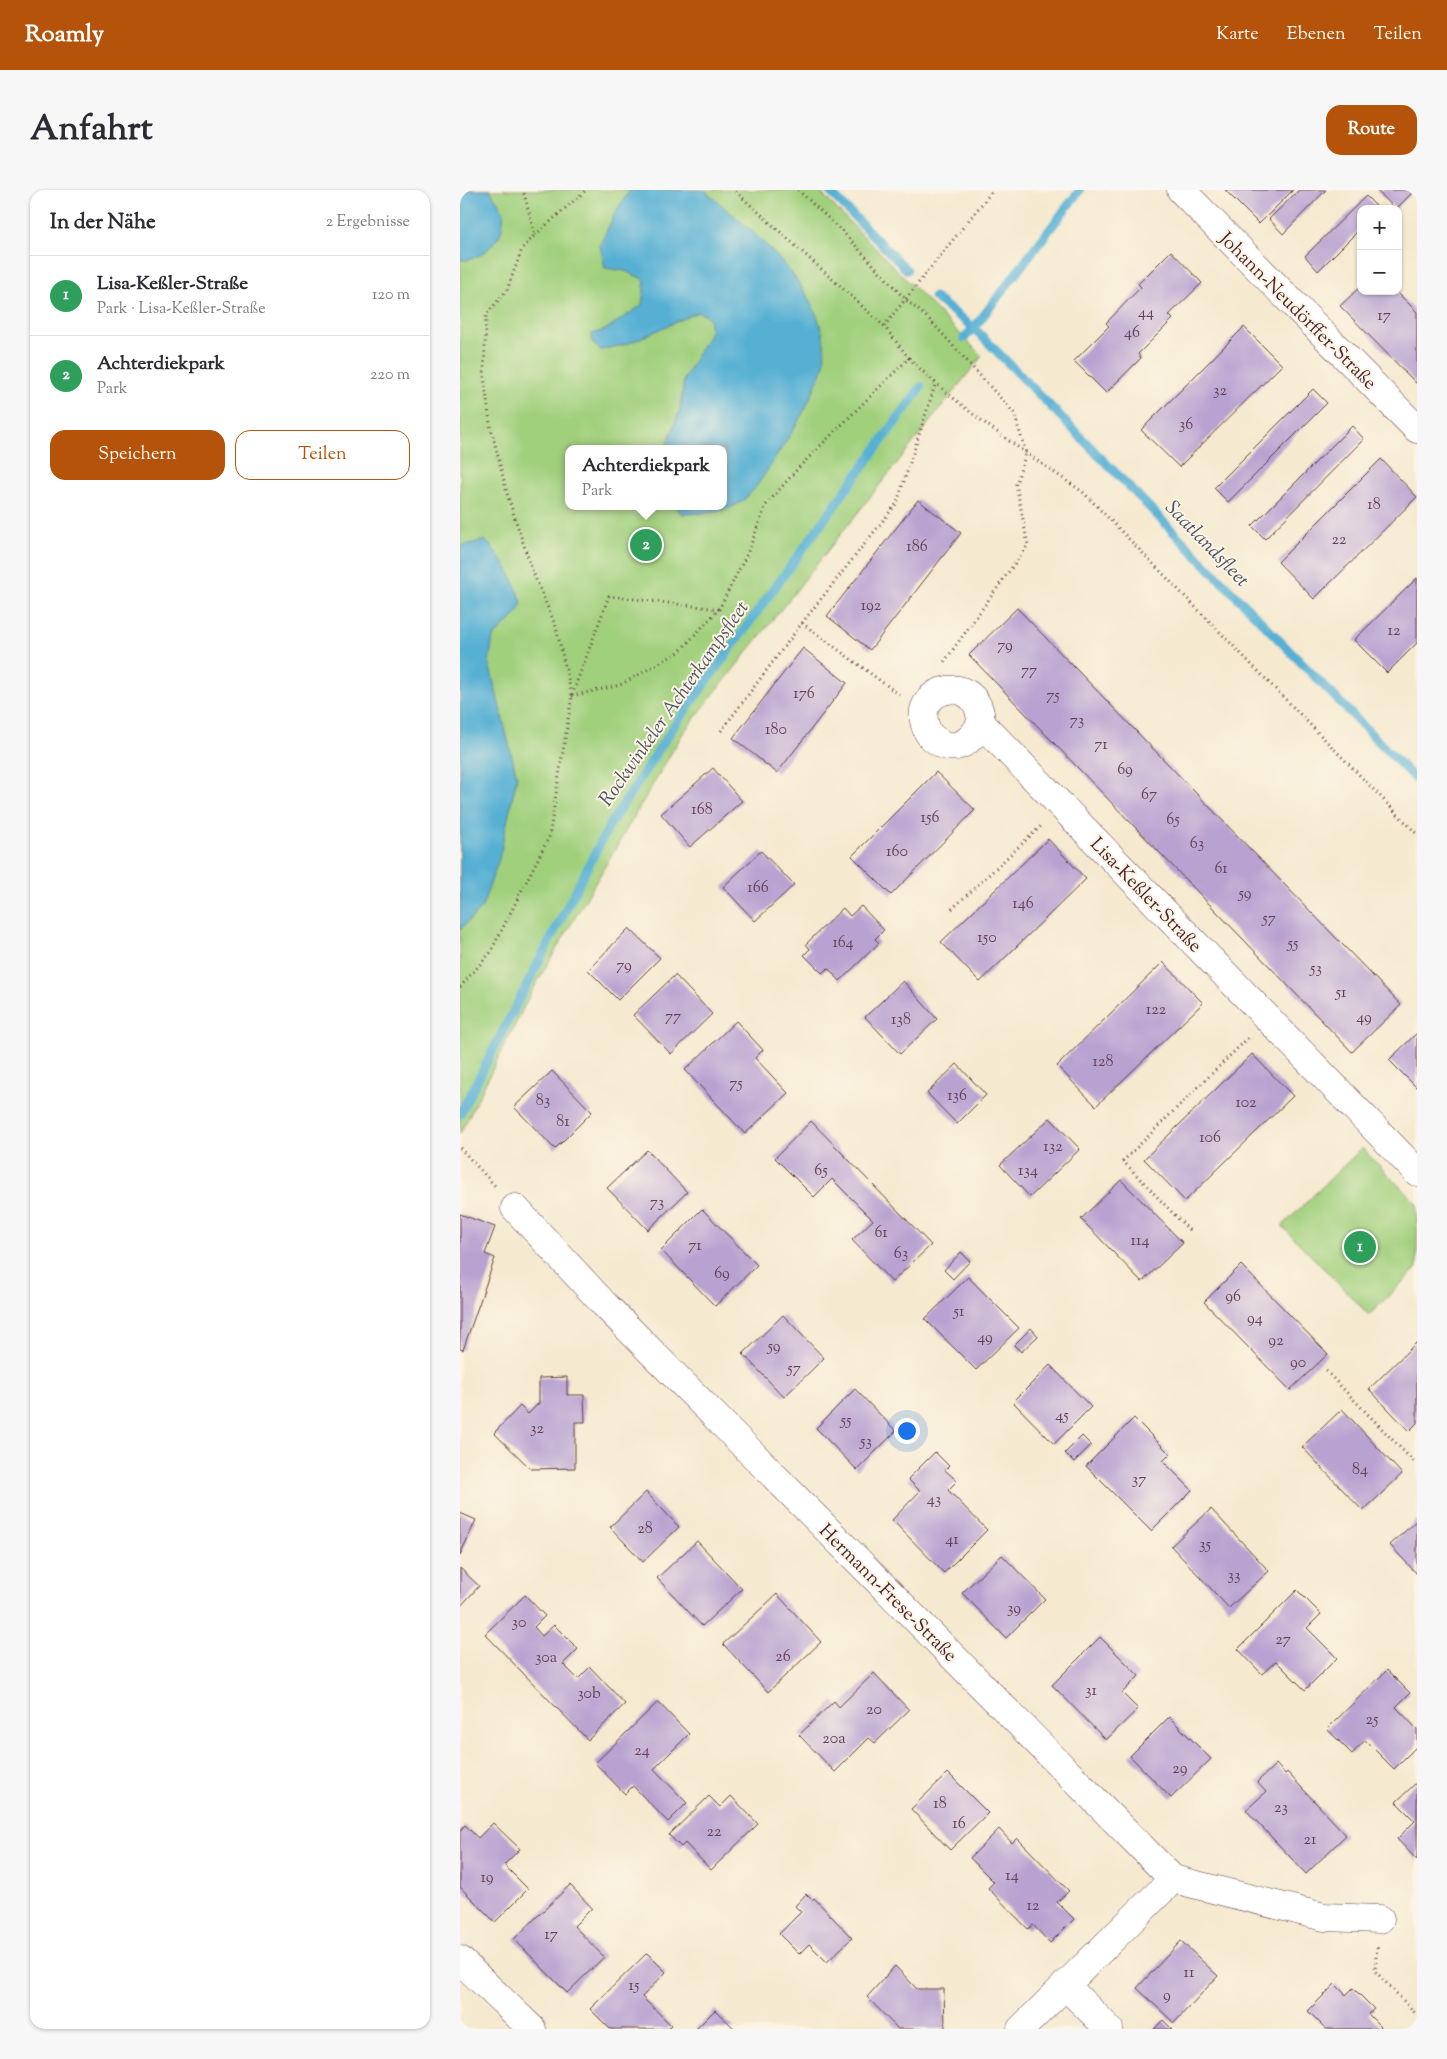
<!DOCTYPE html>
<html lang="de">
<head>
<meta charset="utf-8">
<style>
  :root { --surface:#fff; --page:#f7f7f7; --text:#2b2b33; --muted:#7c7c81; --line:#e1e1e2; --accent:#b45309 }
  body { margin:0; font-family:"Sorts Mill Goudy",serif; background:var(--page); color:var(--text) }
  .controls { position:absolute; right:15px; top:15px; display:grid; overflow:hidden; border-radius:10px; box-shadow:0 1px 4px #0004 }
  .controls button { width:45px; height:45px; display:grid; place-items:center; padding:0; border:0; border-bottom:1px solid var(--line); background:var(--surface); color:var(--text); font:25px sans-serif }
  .you { position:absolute; left:446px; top:1240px; width:18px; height:18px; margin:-12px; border:4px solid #fff; border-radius:50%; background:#1a73e8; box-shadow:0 0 0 8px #1a73e833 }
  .badge { display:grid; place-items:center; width:32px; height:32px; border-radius:50%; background:var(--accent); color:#fff; font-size:16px; font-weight:700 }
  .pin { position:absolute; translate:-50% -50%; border:2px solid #fff; box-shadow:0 1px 5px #0006 }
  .popup { position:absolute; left:105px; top:255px; width:162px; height:65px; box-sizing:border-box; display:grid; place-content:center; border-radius:10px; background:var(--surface); filter:drop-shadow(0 1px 4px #0005); font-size:16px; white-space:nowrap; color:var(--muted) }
  .popup b { font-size:19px; color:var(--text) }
  .popup::after { content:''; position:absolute; left:50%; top:100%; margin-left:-10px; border:10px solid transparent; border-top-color:var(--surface) }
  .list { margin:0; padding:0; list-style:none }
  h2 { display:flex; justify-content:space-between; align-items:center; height:65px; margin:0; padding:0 20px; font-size:21px }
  h2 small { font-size:16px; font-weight:400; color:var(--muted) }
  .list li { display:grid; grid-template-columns:32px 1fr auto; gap:15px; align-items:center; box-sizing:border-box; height:80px; padding:0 20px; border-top:1px solid var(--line) }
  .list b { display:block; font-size:19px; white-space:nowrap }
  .list p { margin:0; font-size:16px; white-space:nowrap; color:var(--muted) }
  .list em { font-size:16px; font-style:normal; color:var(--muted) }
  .actions { display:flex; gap:10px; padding:15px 20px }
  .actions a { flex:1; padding:11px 0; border:1px solid var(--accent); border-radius:15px; text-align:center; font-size:18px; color:var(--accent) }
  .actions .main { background:var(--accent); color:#fff }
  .map { position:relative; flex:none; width:957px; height:1839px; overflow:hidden; border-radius:15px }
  header { display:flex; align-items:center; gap:30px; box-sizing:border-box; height:70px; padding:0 25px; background:var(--accent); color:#fff }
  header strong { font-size:24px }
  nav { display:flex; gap:28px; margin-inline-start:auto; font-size:18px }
  .intro { display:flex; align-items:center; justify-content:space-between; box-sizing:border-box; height:120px; padding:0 30px }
  h1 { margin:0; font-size:35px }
  .button { padding:12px 22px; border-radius:15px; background:var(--accent); color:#fff; font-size:18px; font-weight:700 }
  main { display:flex; gap:30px; padding:0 30px }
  aside { flex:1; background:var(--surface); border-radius:15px; box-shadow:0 1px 4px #0004 }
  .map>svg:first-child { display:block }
  .green { fill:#a1d07d; stroke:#767854; fill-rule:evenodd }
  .water { fill:#57b0d4; stroke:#506880 }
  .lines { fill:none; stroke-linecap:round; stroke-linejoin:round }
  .stream { stroke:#57b0d4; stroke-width:9 }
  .building { fill:#b8a2d1 }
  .minor-casing { stroke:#643d44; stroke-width:29 }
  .path { stroke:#643d44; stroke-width:3; stroke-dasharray:1 4; stroke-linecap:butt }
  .minor { stroke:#fff; stroke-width:28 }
  .labels { text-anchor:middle; stroke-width:4; stroke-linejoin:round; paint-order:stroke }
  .number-label { font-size:16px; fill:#664054 }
  .street-label { font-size:19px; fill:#4a1f2b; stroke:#fcf5e5 }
  .water-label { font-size:20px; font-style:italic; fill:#4f5266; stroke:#fcf5e5 }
</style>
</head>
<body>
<header>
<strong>Roamly</strong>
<nav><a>Karte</a><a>Ebenen</a><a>Teilen</a></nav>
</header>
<div class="intro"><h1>Anfahrt</h1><a class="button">Route</a></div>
<main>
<aside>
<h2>In der Nähe<small>2 Ergebnisse</small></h2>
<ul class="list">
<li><span class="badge" style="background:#2e9e5b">1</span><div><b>Lisa-Keßler-Straße</b><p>Park · Lisa-Keßler-Straße</p></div><em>120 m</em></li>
<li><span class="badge" style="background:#2e9e5b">2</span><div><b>Achterdiekpark</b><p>Park</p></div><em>220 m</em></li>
</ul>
<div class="actions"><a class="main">Speichern</a><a>Teilen</a></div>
</aside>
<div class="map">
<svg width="957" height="1839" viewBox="0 0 957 1839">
  <rect width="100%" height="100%" fill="#fcf5e5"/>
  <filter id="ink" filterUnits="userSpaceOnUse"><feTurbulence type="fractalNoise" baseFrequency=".02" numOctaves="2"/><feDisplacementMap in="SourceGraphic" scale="10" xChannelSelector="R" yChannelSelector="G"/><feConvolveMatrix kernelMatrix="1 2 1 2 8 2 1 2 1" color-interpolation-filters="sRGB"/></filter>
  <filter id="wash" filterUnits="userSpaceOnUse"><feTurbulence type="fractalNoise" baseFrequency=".0096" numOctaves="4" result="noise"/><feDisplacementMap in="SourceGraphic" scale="20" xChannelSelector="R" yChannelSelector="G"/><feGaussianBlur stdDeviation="1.12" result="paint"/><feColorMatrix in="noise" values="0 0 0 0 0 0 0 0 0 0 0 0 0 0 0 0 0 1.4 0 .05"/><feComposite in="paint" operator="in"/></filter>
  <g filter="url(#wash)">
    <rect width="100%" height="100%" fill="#f5e9cf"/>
    <path class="green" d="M0 0H358L522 166 223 543 72 801 0 944ZM109 259H264V316H109Z
      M902 958 957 1014V1078L909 1125 822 1036Z"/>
    <path class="water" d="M0 0H30L44 22C43 29 43 40 39 46 31 59 15 72 0 70Z
      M170 0H244C292 41 373 103 364 175 363 180 359 187 357 192 346 220 335 238 319 262 287 312 284 323 222 324L215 316H264V259H205L220 220 224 189 251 140 249 127 238 122 167 154 141 160 132 153V144L145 140 182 115 185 90 165 81 145 78 140 55 156 21Z
      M25 350C43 368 54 388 62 413L56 425 33 447 29 473 57 587 39 669 22 717 0 740V360L4 355Z"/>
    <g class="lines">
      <path class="stream" d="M368 0 447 80
        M474 107 514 138 957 591
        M504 148 514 138 620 0
        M0 924 149 636 214 536 461 197"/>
    </g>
    <g id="blocks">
      <path class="building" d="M765 0H833L799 34Z
        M839 0H866L823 44 809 29Z
        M916 0H955L936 19Z
        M906 6 919 19H901V38L858 81 845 66Z
        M711 61 742 93 709 125 713 129 678 164 681 168 646 203 614 171 649 136 646 133 681 97 678 94Z
        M901 96V101H936L957 122V194L880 116Z
        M784 137 822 175 719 277 681 240Z
        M853 199 867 213 768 312 754 298Z
        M892 236 904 249 805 349 792 336Z
        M921 269 957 307 854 409 818 372Z
        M458 310 501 343 410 460 367 426Z
        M957 388V453L927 483 894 450Z
        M557 418 941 815 892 862 509 465Z
        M343 458 387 493 317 583 273 548Z
        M253 578 282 611 230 657 201 624Z
        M476 582 515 620 431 705 392 666Z
        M588 649 626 689 520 792 481 752Z
        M301 661 334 695 295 731 263 697Z
        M401 716 424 740 415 749 419 753 380 791 368 778 362 783 344 765 350 759 346 754 383 718 390 726Z
        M169 738 200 768 158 810 128 780Z
        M703 772 743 813 636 916 597 876Z
        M215 785 252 824 211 864 173 825Z
        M443 791 477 829 440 864 405 827Z
        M276 831 303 860 295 868 328 903 285 944 225 880Z
        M957 843V898L929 870Z
        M792 864 833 906 725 1011 684 969Z
        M497 874 526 905 497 934 467 903Z
        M92 881 132 922 95 959 54 917Z
        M590 928 620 959 570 1007 540 975Z
        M351 931 471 1055 432 1092 392 1050 413 1030 372 989 354 1007 315 968Z
        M187 960 227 1002 188 1040 147 998Z
        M661 990 723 1053 682 1092 621 1029Z
        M242 1019 297 1075 255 1116 201 1060Z
        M0 1024 35 1037 25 1064 35 1068 3 1160 0 1159Z
        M501 1062 510 1071 493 1089 484 1080Z
        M781 1075 868 1164 830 1200 744 1112Z
        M508 1087 559 1138 516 1180 465 1129Z
        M323 1125 364 1168 324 1207 283 1164Z
        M571 1138 578 1146 561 1162 554 1155Z
        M957 1152V1233L949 1241 909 1199Z
        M590 1175 631 1217 594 1254 553 1212Z
        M107 1187V1205H124L125 1232H115V1278L71 1279 34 1243 60 1216 68 1224 79 1213V1188Z
        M395 1199 436 1241 397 1280 356 1238Z
        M882 1219 942 1284 903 1321 842 1257Z
        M674 1228 710 1264 703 1271 732 1300 691 1341 626 1276Z
        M622 1246 631 1255 614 1272 605 1263Z
        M475 1262 489 1276 485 1280 497 1291 488 1300 527 1340 484 1383 432 1330 460 1301 448 1289Z
        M186 1302 219 1337 183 1372 150 1337Z
        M751 1319 809 1381 769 1418 711 1356Z
        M0 1323 16 1330 0 1365Z
        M957 1330V1384L930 1355Z
        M237 1351 282 1399 242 1436 197 1388Z
        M542 1365 585 1409 546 1448 502 1403Z
        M0 1378 19 1396 0 1417Z
        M837 1400 861 1424 847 1438 877 1468 845 1500 816 1471 802 1484 778 1459Z
        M317 1404 361 1452 308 1502 263 1454Z
        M65 1405 85 1426 74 1437 82 1446 94 1435 118 1459 103 1474 118 1489 130 1477 165 1514 128 1550 25 1444Z
        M640 1447 679 1486 662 1503 678 1519 646 1550 592 1495Z
        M927 1480 950 1503 936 1517 957 1539V1556L934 1579 905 1550 892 1564 867 1539Z
        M414 1483 449 1520 415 1553 409 1548 375 1582 339 1545 374 1511 379 1517Z
        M198 1512 229 1544 194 1579 227 1613 208 1632 173 1596 165 1604 135 1573Z
        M709 1527 751 1569 711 1608 670 1566Z
        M816 1574 825 1584 827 1582 886 1645 846 1684 786 1620 806 1602 797 1592Z
        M488 1583 528 1623 490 1660 451 1619Z
        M957 1592V1670L937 1649 955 1631 936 1612Z
        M249 1606 260 1617 271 1606 298 1634 251 1680 225 1653 221 1657 209 1645Z
        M33 1633 60 1659 44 1675 68 1699 35 1732 0 1697V1641L5 1635 18 1648Z
        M539 1639 552 1653 557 1648 609 1701 597 1712 614 1729 590 1753 573 1735 568 1739 528 1698 534 1692 510 1668Z
        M110 1695 132 1718 114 1736 144 1767 107 1803 54 1749Z
        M346 1704 352 1710 354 1708 392 1748 367 1772 349 1754 339 1764 319 1744 341 1722 335 1716Z
        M721 1751 758 1786 714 1833 677 1798Z
        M187 1763 206 1782 182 1807 211 1835 207 1839H150L130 1819Z
        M435 1776 457 1799H484L485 1839H438L407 1807Z
        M875 1794 886 1805 893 1798 914 1819 908 1824 923 1839H866L848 1821Z
        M255 1820 275 1839H236Z
        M703 1830 712 1839H694Z"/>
    </g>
  </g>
  <g filter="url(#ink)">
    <use href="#blocks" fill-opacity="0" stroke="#643d44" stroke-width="1"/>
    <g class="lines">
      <defs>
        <path id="minor" d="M721 0 957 239
          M521 533C510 554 493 565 473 548 468 544 467 541 465 535 453 496 520 481 521 533L957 982
          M55 1018 145 1115 713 1689 561 1839
          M713 1689 864 1727 920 1729
          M0 1770 72 1839
          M605 1795 649 1839"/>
      </defs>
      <use href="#minor" class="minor-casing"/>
      <path class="path" d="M338 0 382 41 446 110 468 128 554 223 566 263 556 294 568 355 484 472
        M75 45 126 0
        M424 136 533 0
        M449 168C501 220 563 261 623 302L957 644
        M342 433 441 506
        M112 505 149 406 259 419
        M112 506 160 495 219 462 259 419 288 362 306 315 340 276 449 168 424 136 274 0
        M261 541 342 433 437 313 475 195
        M492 719 581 636
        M0 797 30 763 89 647 112 506 96 437 72 380 48 307 30 234 24 186 26 125 47 100 62 59 75 45 63 0
        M0 958 37 998
        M729 1040 663 971 788 848
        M866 1181 956 1274
        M917 1757 915 1781 957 1825"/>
      <use href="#minor" class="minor"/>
    </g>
  </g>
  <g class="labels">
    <g class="number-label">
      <text x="686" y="127">44</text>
      <text x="924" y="130">17</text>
      <text x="672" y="147">46</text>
      <text x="760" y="205">32</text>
      <text x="726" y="239">36</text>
      <text x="914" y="319">18</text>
      <text x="879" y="354">22</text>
      <text x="457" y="361">186</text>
      <text x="411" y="420">192</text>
      <text x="934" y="445">12</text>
      <text x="545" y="460">79</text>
      <text x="569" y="485">77</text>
      <text x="344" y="508">176</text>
      <text x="593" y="510">75</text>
      <text x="617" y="535">73</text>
      <text x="316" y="544">180</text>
      <text x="641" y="559">71</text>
      <text x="665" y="584">69</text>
      <text x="689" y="609">67</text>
      <text x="242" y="624">168</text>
      <text x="470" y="632">156</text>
      <text x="713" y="634">65</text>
      <text x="737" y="658">63</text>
      <text x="437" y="666">160</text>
      <text x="761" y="683">61</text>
      <text x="298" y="702">166</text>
      <text x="785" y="708">59</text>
      <text x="563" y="718">146</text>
      <text x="809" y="733">57</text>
      <text x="527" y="752">150</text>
      <text x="383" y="757">164</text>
      <text x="833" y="758">55</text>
      <text x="164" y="780">79</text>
      <text x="856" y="783">53</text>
      <text x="881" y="807">51</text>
      <text x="696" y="824">122</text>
      <text x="213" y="831">77</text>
      <text x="904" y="832">49</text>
      <text x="441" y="834">138</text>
      <text x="643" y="876">128</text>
      <text x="276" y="898">75</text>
      <text x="497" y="910">136</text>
      <text x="83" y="915">83</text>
      <text x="786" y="917">102</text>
      <text x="103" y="936">81</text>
      <text x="750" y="952">106</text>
      <text x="593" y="961">132</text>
      <text x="361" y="985">65</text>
      <text x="568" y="985">134</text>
      <text x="197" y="1017">73</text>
      <text x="421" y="1047">61</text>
      <text x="680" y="1055">114</text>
      <text x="235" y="1060">71</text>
      <text x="441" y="1068">63</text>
      <text x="262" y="1088">69</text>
      <text x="773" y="1111">96</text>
      <text x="499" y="1126">51</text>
      <text x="795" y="1133">94</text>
      <text x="525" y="1152">49</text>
      <text x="816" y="1155">92</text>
      <text x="314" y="1161">59</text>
      <text x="838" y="1177">90</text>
      <text x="334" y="1183">57</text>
      <text x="602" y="1230">45</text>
      <text x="386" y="1235">55</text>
      <text x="77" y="1243">32</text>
      <text x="406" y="1256">53</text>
      <text x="900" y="1284">84</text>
      <text x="679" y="1294">37</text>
      <text x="474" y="1314">43</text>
      <text x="185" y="1343">28</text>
      <text x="492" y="1354">41</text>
      <text x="745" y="1359">35</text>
      <text x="774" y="1390">33</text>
      <text x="554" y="1423">39</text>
      <text x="59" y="1437">30</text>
      <text x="823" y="1454">27</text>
      <text x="323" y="1471">26</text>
      <text x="86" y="1472">30a</text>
      <text x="631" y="1505">31</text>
      <text x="129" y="1508">30b</text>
      <text x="414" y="1524">20</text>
      <text x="912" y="1534">25</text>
      <text x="374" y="1553">20a</text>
      <text x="182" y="1565">24</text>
      <text x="720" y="1583">29</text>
      <text x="480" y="1618">18</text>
      <text x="821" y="1622">23</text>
      <text x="499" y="1638">16</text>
      <text x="254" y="1646">22</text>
      <text x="850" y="1654">21</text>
      <text x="552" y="1690">14</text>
      <text x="27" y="1692">19</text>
      <text x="573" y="1720">12</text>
      <text x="91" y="1749">17</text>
      <text x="729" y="1787">11</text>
      <text x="174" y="1800">15</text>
      <text x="707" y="1810">9</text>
    </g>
    <g class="street-label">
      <text transform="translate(839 120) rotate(45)" y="7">Johann-Neudörffer-Straße</text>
      <text transform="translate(687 704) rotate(46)" y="7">Lisa-Keßler-Straße</text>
      <text transform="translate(429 1402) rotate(45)" y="7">Hermann-Frese-Straße</text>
    </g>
    <g class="water-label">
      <text transform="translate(748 353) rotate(46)" y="7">Saatlandsfleet</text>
      <text transform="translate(213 513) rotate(-55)" y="7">Rockwinkeler Achterkampsfleet</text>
    </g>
  </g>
</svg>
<div class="controls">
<button>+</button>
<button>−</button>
</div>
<div class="you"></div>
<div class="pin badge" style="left:900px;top:1057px;background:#2e9e5b">1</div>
<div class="pin badge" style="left:186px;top:355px;background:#2e9e5b">2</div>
<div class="popup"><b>Achterdiekpark</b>Park</div>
</div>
</main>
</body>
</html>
